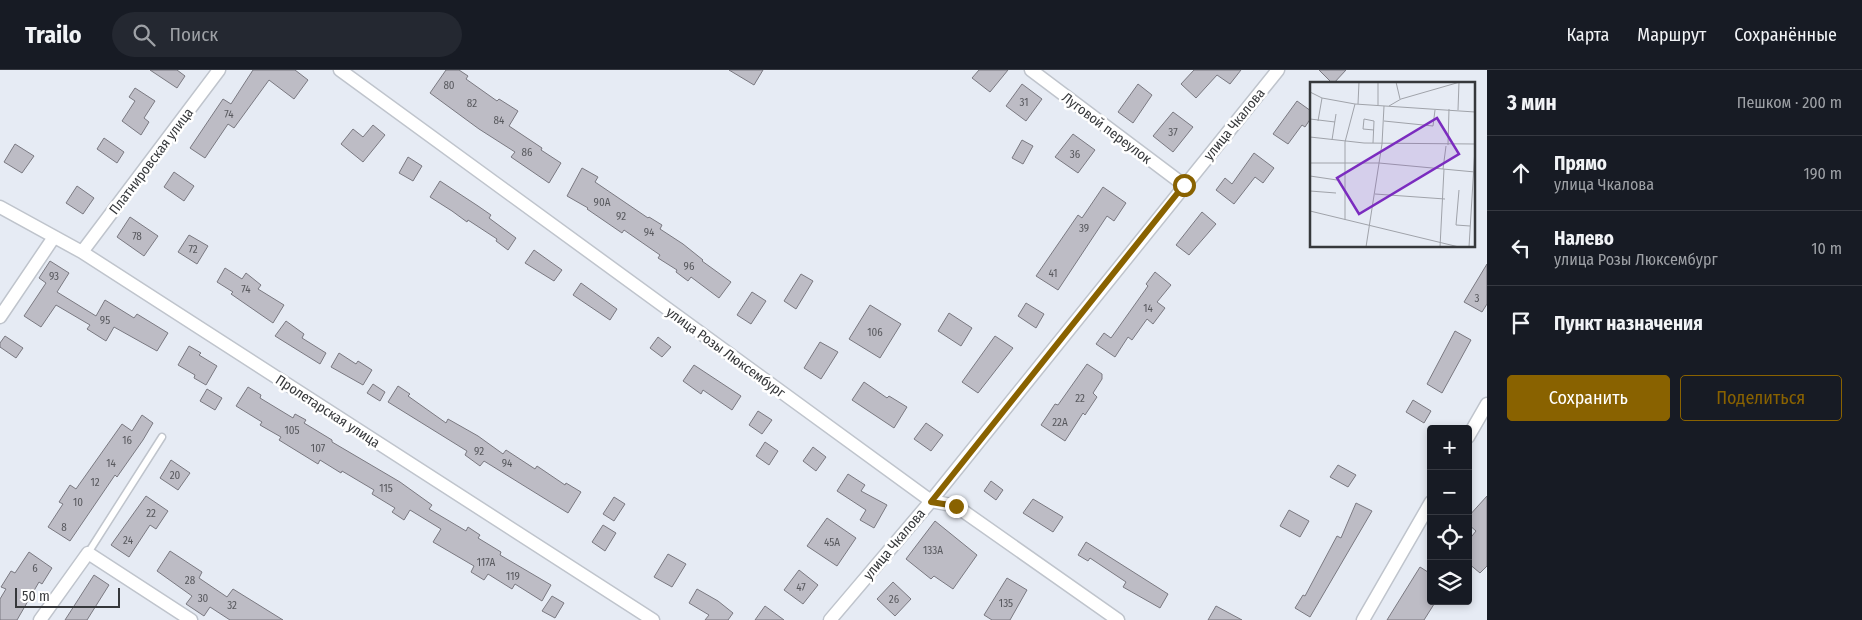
<!DOCTYPE html>
<html lang="ru">
<head>
<meta charset="utf-8">
<style>
  :root { --surface:#171b24; --page:#242831; --text:#f1f3f6; --muted:#9ea1a6; --line:#363941; --accent:#896200 }
  body { margin:0; font-family:"Fira Sans Condensed",sans-serif; background:var(--page); color:var(--text) }
  .controls { position:absolute; right:15px; bottom:15px; display:grid; overflow:hidden; border-radius:5px; box-shadow:0 2px 8px #0003 }
  .controls button { width:45px; height:45px; display:grid; place-items:center; padding:0; border:0; border-bottom:1px solid var(--line); background:var(--surface); color:var(--text); font:25px sans-serif }
  .scale { position:absolute; left:15px; bottom:12px; width:105px; box-sizing:border-box; padding-left:5px; border:2px solid #36383b; border-top:0; font-size:14px; line-height:18px; white-space:nowrap; color:#36383b; -webkit-text-stroke:4px #fff; paint-order:stroke }
  .stop { position:absolute; width:15px; height:15px; margin:-11px; border:4px solid #896200; border-radius:50%; background:#fff }
  .stop.end { background:#896200; border-color:#fff; box-shadow:0 1px 5px #0008 }
  .list { margin:0; padding:0; list-style:none }
  h2 { display:flex; justify-content:space-between; align-items:center; height:65px; margin:0; padding:0 20px; font-size:21px }
  h2 small { font-size:16px; font-weight:400; color:var(--muted) }
  .list li { display:grid; grid-template-columns:32px 1fr auto; gap:15px; align-items:center; box-sizing:border-box; height:75px; padding:0 20px; border-top:1px solid var(--line) }
  .list b { display:block; font-size:19px; white-space:nowrap }
  .list p { margin:0; font-size:16px; white-space:nowrap; color:var(--muted) }
  .list em { font-size:16px; font-style:normal; color:var(--muted) }
  .actions { display:flex; gap:10px; padding:15px 20px }
  .actions a { flex:1; padding:11px 0; border:1px solid var(--accent); border-radius:5px; text-align:center; font-size:18px; color:var(--accent) }
  .actions .main { background:var(--accent); color:#fff }
  .icon { flex:none; width:28px; height:28px; fill:none; stroke:currentColor; stroke-width:2; stroke-linecap:round; stroke-linejoin:round }
  .map { position:relative; flex:none; width:1487px; height:550px; overflow:hidden }
  header { display:flex; align-items:center; gap:30px; box-sizing:border-box; height:70px; padding:0 25px; background:var(--surface); border-bottom:1px solid var(--line) }
  header strong { font-size:24px }
  nav { display:flex; gap:28px; margin-inline-start:auto; font-size:18px }
  .search { width:350px; height:45px; background:var(--page); display:flex; align-items:center; gap:12px; box-sizing:border-box; padding:0 18px; border-radius:28px; color:var(--muted); font-size:19px }
  main { display:flex }
  aside { flex:1; background:var(--surface) }
  .map>svg:first-child { display:block }
  .building { fill:#bdbcc5; stroke:#7a7981 }
  .lines { fill:none; stroke-linecap:round; stroke-linejoin:round }
  .service-casing { stroke:#bfc4cc; stroke-width:9 }
  .minor-casing { stroke:#bfc4cc; stroke-width:15 }
  .service { stroke:#fff; stroke-width:6 }
  .minor { stroke:#fff; stroke-width:12 }
  .route { stroke:#896200; stroke-width:6 }
  .labels { text-anchor:middle; stroke-width:5; stroke-linejoin:round; paint-order:stroke }
  .number-label { font-size:11px; fill:#58595e }
  .street-label { font-size:14px; fill:#36383b; stroke:#fff }
  .inset-road { fill:none; stroke:#a0a3aa; stroke-width:1 }
  .view { fill:#7b2cbf; fill-opacity:0.15; stroke:#7b2cbf; stroke-width:2.5 }
  .inset-edge { fill:none; stroke:#36383b; stroke-width:2.5 }
</style>
</head>
<body>
<header>
<strong>Trailo</strong>
<div class="search"><svg class="icon" aria-label="search" viewBox="0 0 24 24"><circle cx="10" cy="10" r="6"/><path d="M15 15l6 6"/></svg>Поиск</div>
<nav><a>Карта</a><a>Маршрут</a><a>Сохранённые</a></nav>
</header>
<main>
<div class="map">
<svg width="1487" height="550" viewBox="0 0 1487 550">
  <rect width="100%" height="100%" fill="#e6ebf4"/>
  <path class="building" d="M150 0H177L185 6 177 18Z
    M253 0H295L308 10 294 29 269 10 234 58 228 54 205 88 190 78 223 29 231 34Z
    M446 0H459L468 6 466 9 497 31 499 29 518 41 509 56 542 78 541 80 561 93 549 113 511 87 515 82 479 59 430 23Z
    M729 0H763L754 15Z
    M979 0H1008L990 22 972 8Z
    M1194 0H1241L1230 14 1217 5 1196 28 1181 14Z
    M1319 0H1346L1333 14Z
    M1022 14 1042 29 1026 51 1006 36Z
    M1138 14 1152 25 1133 53 1118 42Z
    M135 18 155 31 144 48 149 52 141 65 122 51 135 31 129 27Z
    M1297 31 1311 41V48L1305 57 1302 55 1288 74 1273 64Z
    M1173 42 1193 57 1173 82 1153 66Z
    M373 55 385 65 363 92 341 74 353 59 363 67Z
    M1073 64 1095 80 1078 103 1055 87Z
    M104 68 124 82 117 93 97 79Z
    M1022 70 1033 76 1023 94 1012 88Z
    M15 74 34 86 22 103 4 92Z
    M1254 83 1274 98 1263 113 1255 107 1234 134 1216 120 1225 108 1232 114Z
    M408 87 422 96 413 111 399 103Z
    M582 98 598 107 595 112 648 148 649 147 662 155 660 159 683 174 703 190 702 191 731 212 719 228 691 207 688 211 676 202 677 200 658 188 660 185 624 160 622 163 587 139 588 138 567 126Z
    M174 102 194 116 184 131 164 117Z
    M440 111 478 136 491 145 489 148 516 168 508 180 496 171 497 169 468 150 467 152 452 141 430 127Z
    M77 116 94 128 83 144 66 133Z
    M1103 117 1126 133 1114 151 1107 146 1058 220 1036 206 1078 145 1082 148Z
    M1202 142 1216 154 1189 185 1176 175Z
    M130 147 158 166 144 186 117 167Z
    M189 165 208 176 197 194 178 182Z
    M534 180 562 200 554 211 525 193Z
    M50 191 69 203 57 222 96 246 105 230 134 248 137 244 168 263 157 281 114 257 106 271 87 259 90 255 56 235 41 257 24 246 46 213 39 208Z
    M1487 194V234L1482 242 1464 232Z
    M225 198 242 209 246 203 261 215 258 219 284 235 273 253 231 224 233 222 217 212Z
    M1155 202 1171 215 1157 232 1165 238 1153 254 1147 249 1132 270 1128 267 1115 287 1096 274 1104 263 1111 268 1148 216 1146 214Z
    M801 204 813 211 796 239 784 231Z
    M581 213 617 239 610 250 573 225Z
    M752 222 766 231 751 254 737 245Z
    M1026 233 1044 244 1036 258 1018 246Z
    M870 235 901 254 880 288 849 269Z
    M949 243 972 258 961 276 938 261Z
    M286 251 304 264 302 268 326 283 320 294 275 266Z
    M1455 261 1471 270 1442 323 1427 314Z
    M5 266 23 278 16 288 0 277V273Z
    M995 266 1013 278 978 323 962 312Z
    M658 267 671 277 662 287 650 278Z
    M820 272 838 282 821 309 804 298Z
    M189 276 201 283 199 285 217 296 206 315 194 308 195 305 178 295Z
    M339 283 356 294 358 291 372 300 363 315 331 297Z
    M1087 294 1102 304V309L1093 323 1097 327 1085 345 1083 343 1065 371 1041 355 1055 334 1058 335Z
    M694 295 741 326 732 340 703 320 701 324 683 311Z
    M864 312 887 328 889 326 907 337 894 358 852 330Z
    M373 314 385 322 380 331 367 323Z
    M398 316 410 324 408 326 446 353 448 349 478 366 503 384 506 380 535 399 537 396 565 415 566 413 581 422 568 443 484 391 480 396 465 385 467 381 388 332Z
    M248 317 261 325 260 328 293 348 295 344 306 350 304 353 332 370V372L400 412 432 435 429 439 466 461 468 457 480 465 478 468 501 482 500 485 551 515 542 531 515 514 512 519 488 504 484 510 471 502 474 496 433 472 441 459 410 440 404 450 392 442 395 438 372 424 374 420 342 401 341 403 320 390 318 394 279 370 281 367 260 355 262 352 236 336Z
    M207 319 222 328 215 340 200 331Z
    M1413 330 1431 341 1424 353 1406 342Z
    M758 341 772 350 762 364 749 355Z
    M142 345 153 353 143 370 117 407 115 405 70 471 48 457 63 434 59 432 70 415 76 419 122 354 132 361Z
    M926 353 943 365 931 381 914 369Z
    M765 372 778 381 769 395 756 386Z
    M813 377 826 387 816 401 803 391Z
    M171 390 190 403 178 420 160 408Z
    M1338 395 1356 405 1348 417 1330 407Z
    M848 404 865 415 861 421 887 435 874 458 860 450 866 440 837 421Z
    M991 411 1003 420 996 430 984 421Z
    M146 426 168 441 156 459 150 455 129 487 111 475Z
    M1487 426V496L1480 503 1468 493V471L1476 461 1468 454V447Z
    M614 427 625 434 614 451 603 444Z
    M1033 429 1063 447 1053 462 1023 443Z
    M1356 433 1372 441 1310 547 1295 538 1303 525 1305 526 1337 466 1341 468Z
    M1289 440 1309 451 1300 467 1280 456Z
    M827 448 856 468 837 496 807 476Z
    M935 451 977 485 953 519 934 506 931 509 906 489Z
    M603 455 616 463 605 481 592 472Z
    M1086 472 1168 524 1160 538 1123 517 1126 512 1090 488 1088 491 1078 485Z
    M170 481 202 502 199 508 227 527 233 519 283 550H230L210 537 204 546 186 534 192 526 157 501Z
    M29 482 52 498 42 514 39 512 17 550H0V529L6 519 1 517 11 501 15 503Z
    M668 484 686 494 672 517 654 507Z
    M1420 497 1431 504V531H1436L1424 550H1387Z
    M799 500 818 515 803 534 784 520Z
    M94 505 109 515 87 550H65Z
    M1007 508 1027 520 1010 550H992L984 545Z
    M893 512 911 529 895 546 877 529Z
    M697 519 718 531 733 543 728 550H705L709 545 689 533Z
    M552 526 564 533 555 548 542 541Z
    M765 536 784 550H755Z
    M1216 536 1242 550H1208Z"/>
  <g class="lines">
    <defs>
      <path id="service" d="M88 483 162 367"/>
      <path id="minor" d="M340 0 931 431 956 436 1118 550
        M1031 0 1184 115
        M0 137 82 182 653 550
        M82 182 219 0
        M0 247 54 167
        M1468 367 1487 334
        M40 550 88 483 191 550
        M830 550 931 431 1278 0
        M1363 550 1431 432"/>
    </defs>
    <use href="#service" class="service-casing"/>
    <use href="#minor" class="minor-casing"/>
    <use href="#service" class="service"/>
    <use href="#minor" class="minor"/>
  </g>
  <g class="lines">
    <path class="route" d="M956 436 931 432 1184 115"/>
  </g>
  <g class="labels">
    <g class="number-label">
      <text x="449" y="19">80</text>
      <text x="1024" y="36">31</text>
      <text x="472" y="37">82</text>
      <text x="229" y="48">74</text>
      <text x="499" y="54">84</text>
      <text x="1173" y="66">37</text>
      <text x="527" y="86">86</text>
      <text x="1075" y="88">36</text>
      <text x="602" y="136">90А</text>
      <text x="621" y="150">92</text>
      <text x="1084" y="162">39</text>
      <text x="649" y="166">94</text>
      <text x="137" y="170">78</text>
      <text x="193" y="183">72</text>
      <text x="689" y="200">96</text>
      <text x="1053" y="207">41</text>
      <text x="54" y="210">93</text>
      <text x="246" y="223">74</text>
      <text x="1477" y="232">3</text>
      <text x="1148" y="242">14</text>
      <text x="105" y="254">95</text>
      <text x="875" y="266">106</text>
      <text x="1080" y="332">22</text>
      <text x="1060" y="356">22А</text>
      <text x="292" y="364">105</text>
      <text x="127" y="374">16</text>
      <text x="318" y="382">107</text>
      <text x="479" y="385">92</text>
      <text x="111" y="397">14</text>
      <text x="507" y="397">94</text>
      <text x="175" y="409">20</text>
      <text x="95" y="416">12</text>
      <text x="386" y="422">115</text>
      <text x="78" y="436">10</text>
      <text x="151" y="447">22</text>
      <text x="64" y="461">8</text>
      <text x="128" y="474">24</text>
      <text x="832" y="476">45А</text>
      <text x="933" y="484">133А</text>
      <text x="486" y="496">117А</text>
      <text x="35" y="502">6</text>
      <text x="513" y="510">119</text>
      <text x="190" y="514">28</text>
      <text x="801" y="521">47</text>
      <text x="203" y="532">30</text>
      <text x="894" y="533">26</text>
      <text x="1006" y="537">135</text>
      <text x="232" y="539">32</text>
    </g>
    <g class="street-label">
      <text transform="translate(1234 54) rotate(-51)" y="5">улица Чкалова</text>
      <text transform="translate(1107 58) rotate(37)" y="5">Луговой переулок</text>
      <text transform="translate(151 91) rotate(-53)" y="5">Платнировская улица</text>
      <text transform="translate(726 282) rotate(36)" y="5">улица Розы Люксембург</text>
      <text transform="translate(328 341) rotate(33)" y="5">Пролетарская улица</text>
      <text transform="translate(894 474) rotate(-50)" y="5">улица Чкалова</text>
    </g>
  </g>
  <g transform="translate(1310 12)">
    <rect width="165" height="165" fill="#e6ebf4"/>
    <path class="inset-road" d="M86 0 90 17M0 10 12 16 45 22 165 30M48 22 49 0M68 23V0M79 24 91 17 150 0M148 28 149 0M0 37 25 40M8 39 12 16M74 39 123 44 125 28M0 55 54 61 165 62M22 58 26 32M63 61 64 39 54 37 53 47 64 48M138 63 139 27M0 81H69L165 90M133 87 136 64M0 94 27 98M149 108 146 143 160 144M0 109 26 111M65 112 135 117M0 129 149 165M35 138V60L45 22M56 165 72 62 74 24M130 165 134 87M159 165 165 66"/>
    <path class="view" d="M127 36 149 72 49 132 27 96Z"/>
    <rect width="165" height="165" class="inset-edge"/>
  </g>
</svg>
<div class="controls">
<button>+</button>
<button>−</button>
<button><svg class="icon" aria-label="locate" viewBox="0 0 24 24"><circle cx="12" cy="12" r="6"/><path d="M12 2v4M12 18v4M2 12h4M18 12h4"/></svg></button>
<button><svg class="icon" aria-label="layers" viewBox="0 0 24 24"><path d="M12 4l9 5-9 5-9-5zM3 14l9 5 9-5"/></svg></button>
</div>
<div class="scale">50 m</div>
<div class="stop" style="left:1184px;top:115px"></div>
<div class="stop end" style="left:956px;top:436px"></div>
</div>
<aside>
<h2>3 мин<small>Пешком · 200 m</small></h2>
<ul class="list">
<li><svg class="icon" aria-label="ahead" viewBox="0 0 24 24"><path d="M12 20V5M6 11l6-6 6 6"/></svg><div><b>Прямо</b><p>улица Чкалова</p></div><em>190 m</em></li>
<li><svg class="icon" aria-label="left" viewBox="0 0 24 24"><path d="M17 20v-9H6M10 6l-5 5 5 5"/></svg><div><b>Налево</b><p>улица Розы Люксембург</p></div><em>10 m</em></li>
<li><svg class="icon" aria-label="arrive" viewBox="0 0 24 24"><path d="M6 21V4h12l-3 4 3 4H6"/></svg><div><b>Пункт назначения</b></div></li>
</ul>
<div class="actions"><a class="main">Сохранить</a><a>Поделиться</a></div>
</aside>
</main>
</body>
</html>
